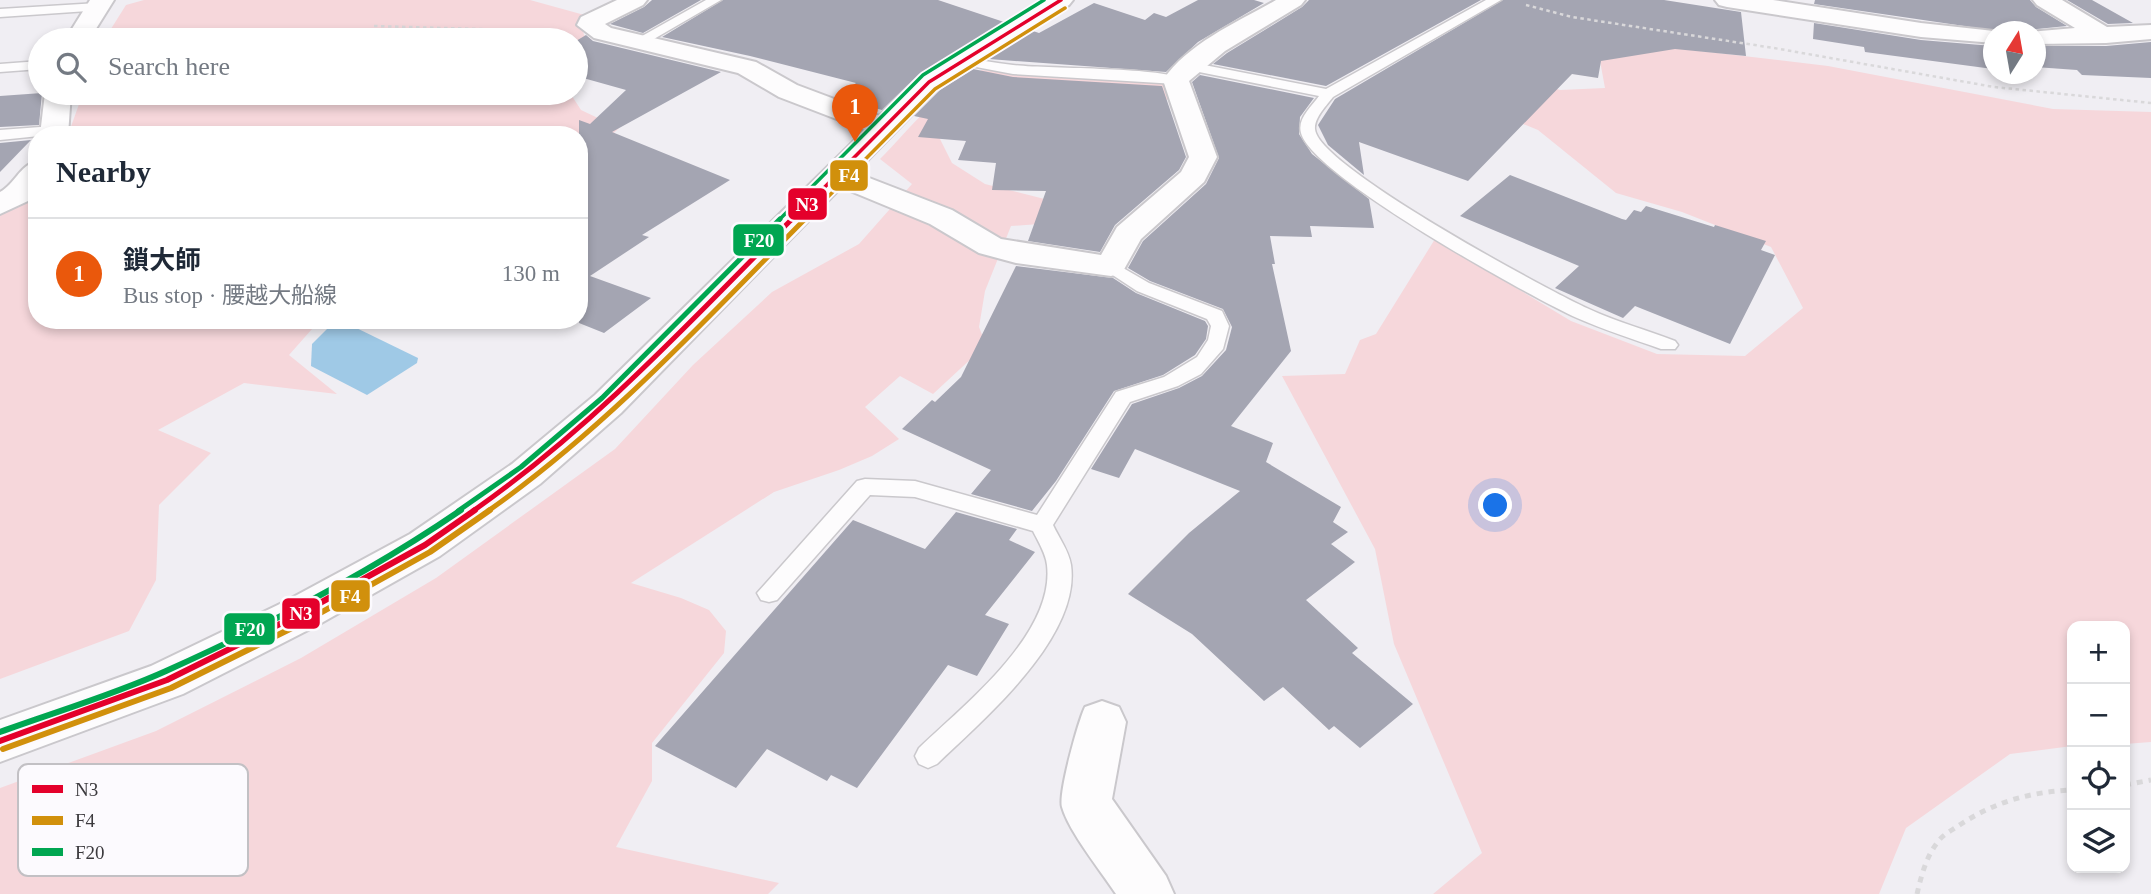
<!DOCTYPE html>
<html lang="en">
<head>
<meta charset="utf-8">
<style>
  :root { --surface:#fff; --page:#f6f6f7; --text:#1f2937; --muted:#747a83; --line:#e0e1e3; --accent:#ea580c }
  body { margin:0; font-family:"Times New Roman","Noto Sans JP",serif; background:var(--page); color:var(--text) }
  .controls { position:absolute; right:21px; bottom:21px; display:grid; overflow:hidden; border-radius:14px; box-shadow:0 4px 10px #0003 }
  .controls button { width:63px; height:63px; display:grid; place-items:center; padding:0; border:0; border-bottom:2px solid var(--line); background:var(--surface); color:var(--text); font:35px sans-serif }
  .compass { position:absolute; left:1983px; top:21px; width:63px; height:63px; border-radius:50%; background:var(--surface); box-shadow:0 4px 10px #0003; rotate:11deg }
  .you { position:absolute; left:1496px; top:506px; width:24px; height:24px; margin:-18px; border:5px solid #fff; border-radius:50%; background:#1a73e8; box-shadow:0 0 0 10px #1a73e833 }
  .badge { display:grid; place-items:center; width:46px; height:46px; border-radius:50%; background:var(--accent); color:#fff; font-size:23px; font-weight:700 }
  .pin { position:absolute; translate:-50% -58px; filter:drop-shadow(0 2px 4px #0008) }
  .pin::after { content:''; position:absolute; top:37px; width:24px; height:21px; background:inherit; clip-path:polygon(0 0,100% 0,50% 100%) }
  .list { margin:0; padding:0; list-style:none }
  h2 { display:flex; justify-content:space-between; align-items:center; height:91px; margin:0; padding:0 28px; font-size:30px }
  h2 small { font-size:23px; font-weight:400; color:var(--muted) }
  .list li { display:grid; grid-template-columns:46px 1fr auto; gap:21px; align-items:center; box-sizing:border-box; height:112px; padding:0 28px; border-top:2px solid var(--line) }
  .list b { display:block; font-size:26px; white-space:nowrap }
  .list p { margin:0; font-size:23px; white-space:nowrap; color:var(--muted) }
  .list em { font-size:23px; font-style:normal; color:var(--muted) }
  .icon { flex:none; width:38px; height:38px; fill:none; stroke:currentColor; stroke-width:2; stroke-linecap:round; stroke-linejoin:round }
  .map { position:relative; flex:none; width:2151px; height:894px; overflow:hidden }
  .search { position:absolute; background:var(--surface); box-shadow:0 4px 10px #0003; left:28px; top:28px; width:560px; height:77px; display:flex; align-items:center; gap:18px; box-sizing:border-box; padding:0 24px; border-radius:38px; color:var(--muted); font-size:26px }
  .panel { position:absolute; background:var(--surface); box-shadow:0 4px 10px #0003; left:28px; top:126px; width:560px; height:203px; border-radius:28px }
  .map>svg:first-child { display:block }
  .green { fill:#f6d7db }
  .water { fill:#9fc9e6 }
  .building { fill:#a4a5b2 }
  .lines { fill:none; stroke-linecap:round; stroke-linejoin:round }
  .service-casing { stroke:#cac8cc; stroke-width:3 }
  .minor-casing { stroke:#cac8cc; stroke-width:4 }
  .secondary-casing { stroke:#cac8cc; stroke-width:4 }
  .path-far1 { stroke:#d9d8da; stroke-width:2.5; stroke-dasharray:3.5 3.5; stroke-linecap:butt }
  .path { stroke:#d9d8da; stroke-width:5; stroke-dasharray:6 6; stroke-linecap:butt }
  .service { fill:#fdfcfd; fill-rule:evenodd }
  .minor { fill:#fdfcfd; fill-rule:evenodd }
  .secondary { fill:#fdfcfd; fill-rule:evenodd }
  .bus-1-far2-casing { stroke:#fcfafe; stroke-width:7 }
  .bus-1-far1-casing { stroke:#fcfafe; stroke-width:10 }
  .bus-1-casing { stroke:#fcfafe; stroke-width:11 }
  .bus-2-far2-casing { stroke:#fcfafe; stroke-width:7 }
  .bus-2-far1-casing { stroke:#fcfafe; stroke-width:10 }
  .bus-2-casing { stroke:#fcfafe; stroke-width:11 }
  .bus-3-far2-casing { stroke:#fcfafe; stroke-width:7 }
  .bus-3-far1-casing { stroke:#fcfafe; stroke-width:10 }
  .bus-3-casing { stroke:#fcfafe; stroke-width:11 }
  .bus-1-far2 { stroke:#e4002b; stroke-width:3.5 }
  .bus-1-far1 { stroke:#e4002b; stroke-width:5 }
  .bus-1 { stroke:#e4002b; stroke-width:6 }
  .bus-2-far2 { stroke:#d1900c; stroke-width:3.5 }
  .bus-2-far1 { stroke:#d1900c; stroke-width:5 }
  .bus-2 { stroke:#d1900c; stroke-width:6 }
  .bus-3-far2 { stroke:#00a651; stroke-width:3.5 }
  .bus-3-far1 { stroke:#00a651; stroke-width:5 }
  .bus-3 { stroke:#00a651; stroke-width:6 }
  .key { fill:#fcfafe; stroke:#c2c0c4; stroke-width:2 }
  .key-label { font-size:19px; fill:#3b393d }
  .line-badge { stroke:#fcfafe; stroke-width:2.5 }
  .badge-label { font-size:19px; text-anchor:middle; font-weight:bold; fill:#fff }
</style>
</head>
<body>
<div class="map">
<svg width="2151" height="894" viewBox="0 0 2151 894">
  <rect width="100%" height="100%" fill="#f0eef3"/>
  <path class="green" d="M144 0H530L588 16 582 25 584 35 592 40 576 50V40H104L126 5Z
    M1577 29 1692 50 1828 66 2053 109 2151 112V742L2125 744V626H2072V746L2010 754 1906 828 1879 894H1433L1482 853 1394 644 1375 549 1282 376 1345 374 1360 340 1376 334 1435 239 1571 321 1657 354 1745 356 1803 308 1771 247 1682 212 1616 193 1538 130 1431 87 1512 74 1560 90 1605 88 1600 61Z
    M982 70 1065 78 1150 80 1167 85 1172 100 1085 92 937 133 952 163 985 184 1119 218 1011 226 985 291 979 327 986 345 933 394 900 376 865 407 899 439 872 456 839 470 774 492 631 583 681 598 709 610 726 631 724 653 652 743V781L616 847 779 883 768 894H0V788L156 731 301 658 436 578 615 449 693 365 772 292 859 244 912 184 880 159C909 130 944 84 982 70Z
    M83 93H570L581 110 619 128 596 150 579 135H68Z
    M37 186V320H320L289 355 337 394 244 383 158 430 211 453 159 505 156 580 129 631 0 679V216Z"/>
  <path class="water" d="M340 320 418 358 417 363 367 395 311 366 312 344 335 321Z"/>
  <path class="building" d="M652 0H701L643 33 610 24 644 7Z
    M723 0H938L1004 22 919 74 882 110 839 98 856 83 750 56 662 37Z
    M1198 0H1254L1264 3 1198 42 1166 72 989 59 1033 31 1039 33 1094 3 1145 20 1154 13 1166 17Z
    M1309 0H1481L1326 86 1213 64 1227 53 1302 7Z
    M1503 0H1664L1741 12 1746 56 1675 49 1601 61 1598 78 1572 74 1468 181 1359 142 1364 175 1328 145 1318 125 1335 99Z
    M1815 0H2030L2036 7 2067 26 2005 32 1814 4Z
    M2067 0H2092L2133 23 2108 24Z
    M1814 23 1921 40 1993 46V69L1865 52 1864 47 1813 39Z
    M586 35 593 41 721 72 612 132 730 180 642 235 649 237 590 276 651 298 604 333 579 323V120L590 124 626 90 576 76V41Z
    M2151 42V78L2082 75 2077 70 2035 67V46H2106Z
    M973 69 1013 77 1162 86 1186 157 1179 170 1115 225 1100 252 1028 241 1046 191 992 190 996 163 958 160 966 141 918 137 928 119 914 116 940 90Z
    M1200 75 1314 98 1300 117 1299 134 1312 154 1369 199 1374 228 1310 226 1312 237 1270 236 1275 264H1272L1291 351 1231 426 1273 443 1266 462 1341 507 1333 522 1348 532 1331 544 1355 562 1306 600 1358 648 1352 653 1413 704 1360 748 1334 726 1329 730 1283 687 1264 701 1192 634 1128 594 1189 533 1240 491 1135 449 1119 478 1091 469 1132 404 1179 388 1202 376 1226 350 1232 327 1223 309 1150 281 1128 268 1143 241 1206 184 1219 158 1192 82Z
    M42 93 39 125 0 127V96Z
    M31 140 0 172V143Z
    M1510 175 1622 219 1626 220 1634 210 1641 212 1646 206 1714 227 1715 225 1766 241 1761 250 1775 255 1730 344 1635 306 1623 318 1555 288 1579 266 1460 216Z
    M1016 266 1113 278 1136 293 1205 321 1208 326 1206 339 1195 355 1163 375 1114 391 1056 481 1032 511 971 494 991 470 902 429 932 400 935 402 961 377Z
    M956 512 1017 529 1009 540 1035 552 985 615 1009 624 977 676 948 665 857 788 831 775 827 781 767 749 736 788 655 746 853 520 925 549Z"/>
  <g class="lines">
    <defs>
      <path id="service" d="M706 0H721L647 43 642 44 635 40Z
        M1486 0H1501L1333 97C1327 105 1314 118 1315 129 1317 166 1549 291 1589 309 1617 322 1647 330 1675 341L1678 345 1675 349H1661C1633 339 1604 330 1577 318 1529 296 1312 176 1301 133 1297 119 1311 107 1319 96L1189 70 1182 66 1189 62 1326 89Z
        M98 3 103 4V10L0 17V9Z
        M960 56C978 60 995 63 1013 65 1042 69 1169 67 1183 80L1176 84 1013 74 955 63V57Z
        M40 61V69L0 72V64Z
        M54 126 59 128 62 131 59 134 0 140V130Z
        M1111 261 1149 283 1222 311 1229 326 1223 349 1201 374 1178 386 1130 402 1053 525C1059 538 1069 551 1071 565 1081 637 984 719 937 764L928 768 919 764 915 756 919 748C964 705 1055 634 1047 565 1046 554 1038 541 1033 531L915 497 870 495 777 600 769 602 761 600 757 593 857 481 865 479 915 481 1037 515 1116 392 1164 377 1197 357 1208 340 1211 326 1207 319 1137 291 1105 270 1102 266 1105 262Z"/>
      <path id="minor" d="M90 0H114L89 40H65Z
        M617 0H647L643 5 605 24 611 28 756 62 797 85 893 121 897 127 893 133 883 135 873 133 779 97 738 73 594 38 577 25 581 17Z
        M1276 0H1305L1301 5 1225 51 1189 81 1217 157 1204 182 1141 239 1122 273 1111 276 1016 263 979 253 930 224 826 181 821 175 826 169 836 166 846 169 952 210 1001 239 1101 255 1117 227 1181 172 1189 157 1163 80C1188 43 1238 22 1276 0Z
        M1715 0H1773L1921 23 2003 32H1994V43L1921 37 1727 7 1719 5Z
        M2033 0H2062L2107 27 2151 25V39L2106 43 2036 44V32H2028L2075 28 2037 5Z
        M45 93H71L68 135H40Z
        M37 161V190L28 201 0 214V192C15 184 19 166 37 161Z
        M1102 701 1119 707 1126 722 1112 799 1166 876 1174 894H1116C1101 871 1069 832 1062 807 1058 794 1078 722 1085 707Z"/>
      <path id="secondary" d="M1044 0H1073L1069 5 938 88 621 413 540 484 440 556 316 626 183 694 0 762V720L151 666 284 602 410 534 512 464 595 395 920 76Z"/>
    </defs>
    <use href="#service" class="service-casing"/>
    <use href="#minor" class="minor-casing"/>
    <use href="#secondary" class="secondary-casing"/>
    <path class="path-far1" d="M1526 5 1572 17 1774 48 1994 87 2151 103
      M374 26 551 31"/>
    <path class="path" d="M2125 785 2151 780
      M1917 894C1921 877 1926 857 1937 843 1942 835 1951 831 1958 826 1994 802 2029 792 2072 790"/>
    <use href="#service" class="service"/>
    <use href="#minor" class="minor"/>
    <use href="#secondary" class="secondary"/>
    <defs>
      <path id="bus-1-far2" d="M791 221 929 82 1061 0"/>
      <path id="bus-1-far1" d="M473 511C592 428 690 322 792 219"/>
      <path id="bus-1" d="M0 741 167 680 300 614 425 545 475 510"/>
      <path id="bus-2-far2" d="M804 221 935 89 1065 8"/>
      <path id="bus-2-far1" d="M488 511C606 428 704 321 805 219"/>
      <path id="bus-2" d="M3 749 171 688 304 622 430 552 490 510"/>
      <path id="bus-3-far2" d="M778 221 923 75 1044 0"/>
      <path id="bus-3-far1" d="M458 511 521 467 602 398 780 219"/>
      <path id="bus-3" d="M0 732C55 712 113 695 166 671 264 627 372 571 461 510"/>
    </defs>
    <use href="#bus-1-far2" class="bus-1-far2-casing"/>
    <use href="#bus-1-far1" class="bus-1-far1-casing"/>
    <use href="#bus-1" class="bus-1-casing"/>
    <use href="#bus-2-far2" class="bus-2-far2-casing"/>
    <use href="#bus-2-far1" class="bus-2-far1-casing"/>
    <use href="#bus-2" class="bus-2-casing"/>
    <use href="#bus-3-far2" class="bus-3-far2-casing"/>
    <use href="#bus-3-far1" class="bus-3-far1-casing"/>
    <use href="#bus-3" class="bus-3-casing"/>
    <use href="#bus-1-far2" class="bus-1-far2"/>
    <use href="#bus-1-far1" class="bus-1-far1"/>
    <use href="#bus-1" class="bus-1"/>
    <use href="#bus-2-far2" class="bus-2-far2"/>
    <use href="#bus-2-far1" class="bus-2-far1"/>
    <use href="#bus-2" class="bus-2"/>
    <use href="#bus-3-far2" class="bus-3-far2"/>
    <use href="#bus-3-far1" class="bus-3-far1"/>
    <use href="#bus-3" class="bus-3"/>
  </g>
  <rect x="18" y="764" width="230" height="112" rx="10" class="key"/>
  <rect x="32" y="785" width="31" height="8" fill="#e4002b"/>
  <rect x="32" y="816" width="31" height="9" fill="#d1900c"/>
  <rect x="32" y="848" width="31" height="8" fill="#00a651"/>
  <g class="key-label">
    <text x="75" y="796">N3</text>
    <text x="75" y="827">F4</text>
    <text x="75" y="859">F20</text>
  </g>
  <g class="line-badge">
    <rect x="829" y="159" width="40" height="33" rx="7" fill="#d1900c"/>
    <rect x="787" y="187" width="41" height="34" rx="7" fill="#e4002b"/>
    <rect x="732" y="223" width="53" height="34" rx="7" fill="#00a651"/>
    <rect x="330" y="579" width="41" height="34" rx="7" fill="#d1900c"/>
    <rect x="281" y="597" width="40" height="33" rx="7" fill="#e4002b"/>
    <rect x="223" y="612" width="53" height="34" rx="7" fill="#00a651"/>
  </g>
  <g class="badge-label">
    <text x="849" y="182">F4</text>
    <text x="807" y="211">N3</text>
    <text x="759" y="247">F20</text>
    <text x="350" y="603">F4</text>
    <text x="301" y="620">N3</text>
    <text x="250" y="636">F20</text>
  </g>
</svg>
<div class="controls">
<button>+</button>
<button>−</button>
<button><svg class="icon" aria-label="locate" viewBox="0 0 24 24"><circle cx="12" cy="12" r="6"/><path d="M12 2v4M12 18v4M2 12h4M18 12h4"/></svg></button>
<button><svg class="icon" aria-label="layers" viewBox="0 0 24 24"><path d="M12 4l9 5-9 5-9-5zM3 14l9 5 9-5"/></svg></button>
</div>
<svg class="compass" viewBox="-18 -18 36 36"><path d="M0-13l5 13h-10z" fill="#e53935"/><path d="M0 13l5-13h-10z" fill="#747a83"/></svg>
<div class="you"></div>
<div class="pin badge" style="left:855px;top:142px">1</div>
<div class="search"><svg class="icon" aria-label="search" viewBox="0 0 24 24"><circle cx="10" cy="10" r="6"/><path d="M15 15l6 6"/></svg>Search here</div>
<section class="panel">
<h2>Nearby<small></small></h2>
<ul class="list">
<li><span class="badge">1</span><div><b>鎖大師</b><p>Bus stop · 腰越大船線</p></div><em>130 m</em></li>
</ul>
</section>
</div>
</body>
</html>
